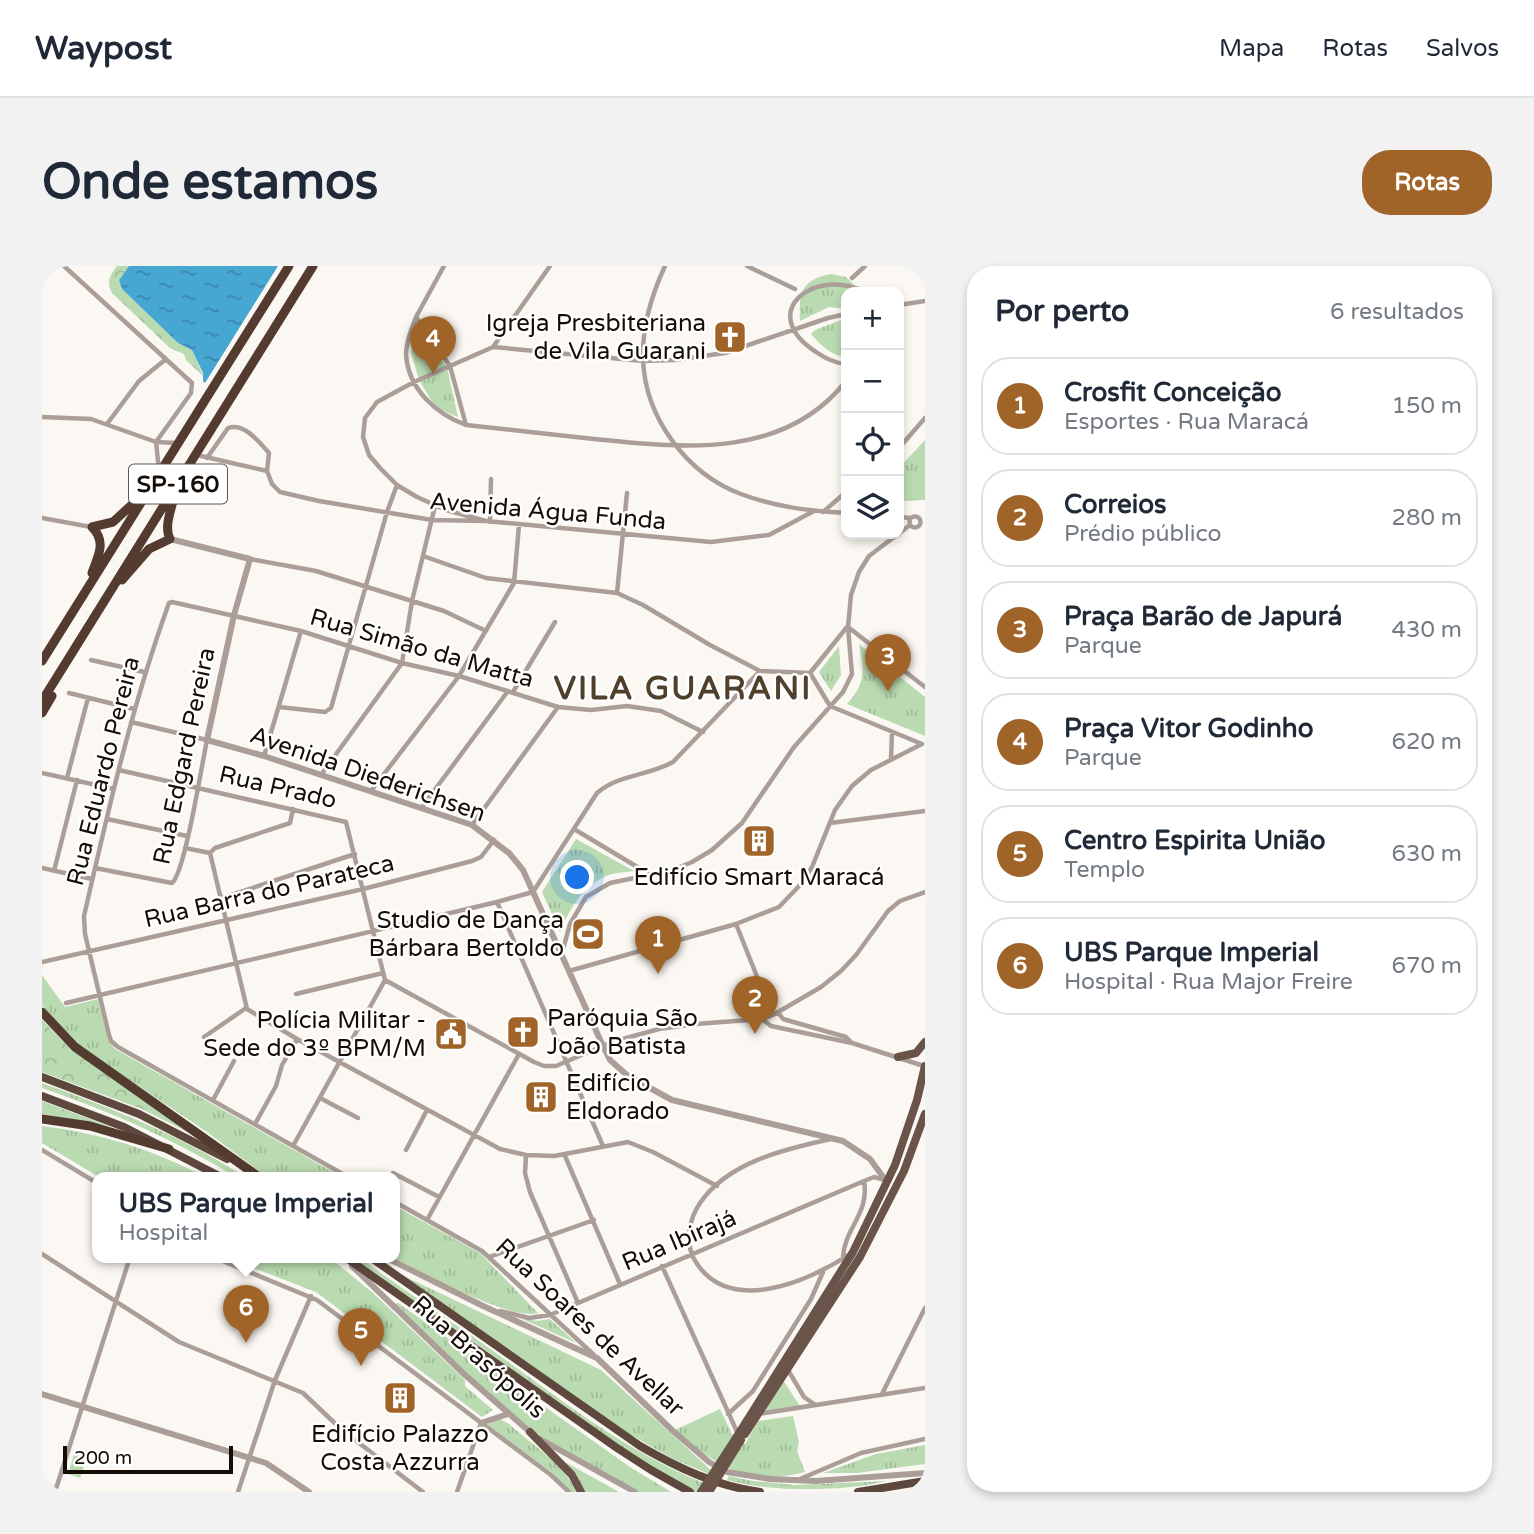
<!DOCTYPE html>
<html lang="pt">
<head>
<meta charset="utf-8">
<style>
  :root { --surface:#fff; --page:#f2f2f3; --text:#1f2937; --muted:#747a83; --line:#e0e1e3; --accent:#a16428 }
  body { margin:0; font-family:"Varela Round",sans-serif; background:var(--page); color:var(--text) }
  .controls { position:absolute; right:21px; top:21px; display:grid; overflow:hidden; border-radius:14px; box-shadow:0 4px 10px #0003 }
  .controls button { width:63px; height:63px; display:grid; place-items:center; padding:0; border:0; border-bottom:2px solid var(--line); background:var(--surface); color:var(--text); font:35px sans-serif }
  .scale { position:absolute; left:21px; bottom:18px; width:170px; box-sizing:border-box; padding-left:7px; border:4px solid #140c05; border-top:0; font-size:19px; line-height:24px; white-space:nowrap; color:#140c05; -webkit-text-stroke:5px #fff; paint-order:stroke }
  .you { position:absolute; left:536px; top:612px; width:24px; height:24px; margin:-18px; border:5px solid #fff; border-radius:50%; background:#1a73e8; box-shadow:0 0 0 10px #1a73e833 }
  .badge { display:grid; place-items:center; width:46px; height:46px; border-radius:50%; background:var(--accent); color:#fff; font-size:23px; font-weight:700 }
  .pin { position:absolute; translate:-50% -58px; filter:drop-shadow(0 2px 4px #0008) }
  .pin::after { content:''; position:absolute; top:37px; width:24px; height:21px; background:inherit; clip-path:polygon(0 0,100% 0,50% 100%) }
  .popup { position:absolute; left:50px; top:906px; width:308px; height:91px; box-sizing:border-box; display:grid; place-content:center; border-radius:14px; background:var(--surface); filter:drop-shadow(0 2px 5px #0005); font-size:23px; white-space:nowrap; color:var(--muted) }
  .popup b { font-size:26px; color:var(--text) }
  .popup::after { content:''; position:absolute; left:50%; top:100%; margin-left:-14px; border:14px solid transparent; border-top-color:var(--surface) }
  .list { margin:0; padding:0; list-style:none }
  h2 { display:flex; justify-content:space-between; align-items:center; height:91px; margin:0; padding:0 28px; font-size:30px }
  h2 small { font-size:23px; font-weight:400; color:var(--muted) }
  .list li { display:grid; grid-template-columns:46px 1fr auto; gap:21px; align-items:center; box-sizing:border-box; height:98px; margin:0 14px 14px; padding:0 14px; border:2px solid var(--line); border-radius:28px }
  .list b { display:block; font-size:26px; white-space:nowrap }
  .list p { margin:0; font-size:23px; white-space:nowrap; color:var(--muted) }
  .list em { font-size:23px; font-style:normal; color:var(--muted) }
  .icon { flex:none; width:38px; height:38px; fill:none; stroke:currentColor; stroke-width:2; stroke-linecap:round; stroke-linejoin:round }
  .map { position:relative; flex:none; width:883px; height:1226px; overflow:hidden; border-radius:28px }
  header { display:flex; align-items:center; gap:42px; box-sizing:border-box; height:98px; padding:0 35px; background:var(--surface); border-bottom:2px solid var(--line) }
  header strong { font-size:33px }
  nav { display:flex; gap:38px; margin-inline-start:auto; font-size:24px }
  .intro { display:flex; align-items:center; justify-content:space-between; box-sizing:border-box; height:168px; padding:0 42px }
  h1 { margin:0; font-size:49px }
  .button { padding:18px 32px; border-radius:28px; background:var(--accent); color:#fff; font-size:24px; font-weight:700 }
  main { display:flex; gap:42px; padding:0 42px }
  aside { flex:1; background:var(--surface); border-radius:28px; box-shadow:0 4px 10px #0003 }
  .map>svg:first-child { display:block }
  .grass { fill:url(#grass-tufts) }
  .forest { fill:url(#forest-crowns) }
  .pitch { fill:#badbb1 }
  .water { fill:url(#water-ripples) }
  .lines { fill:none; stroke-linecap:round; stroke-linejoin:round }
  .minor { stroke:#ab9e98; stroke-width:4.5 }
  .tertiary { stroke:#ab9e98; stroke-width:6 }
  .primary { stroke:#6a544a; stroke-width:8 }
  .trunk { stroke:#5e483d; stroke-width:8 }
  .motorway { stroke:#533b30; stroke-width:9 }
  .rail-casing { stroke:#86807a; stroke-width:4.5 }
  .rail { stroke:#fff; stroke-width:2; stroke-dasharray:5; stroke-linecap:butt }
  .primary-bridge { stroke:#6a544a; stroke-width:8 }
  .labels { text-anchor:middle; stroke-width:5; stroke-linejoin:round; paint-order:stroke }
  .shield { fill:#fff; stroke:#5a5550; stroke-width:2 }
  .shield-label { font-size:23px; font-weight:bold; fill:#140c05 }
  .poi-label { font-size:24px; fill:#140c05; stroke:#fff; text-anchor:end }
  .street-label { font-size:24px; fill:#140c05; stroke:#fff }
  .district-label { font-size:32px; font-weight:bold; letter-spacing:2px; fill:#503f2b; stroke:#fff }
</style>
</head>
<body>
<header>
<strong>Waypost</strong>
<nav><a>Mapa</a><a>Rotas</a><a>Salvos</a></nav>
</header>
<div class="intro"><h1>Onde estamos</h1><a class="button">Rotas</a></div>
<main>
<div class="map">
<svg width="883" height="1226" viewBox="0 0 883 1226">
  <defs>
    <pattern id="grass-tufts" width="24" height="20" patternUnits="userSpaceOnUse" patternTransform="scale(1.75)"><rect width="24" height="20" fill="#badbb1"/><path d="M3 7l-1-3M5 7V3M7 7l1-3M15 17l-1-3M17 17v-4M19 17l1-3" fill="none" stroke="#9fbb97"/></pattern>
    <pattern id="forest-crowns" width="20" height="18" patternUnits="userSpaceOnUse" patternTransform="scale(1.75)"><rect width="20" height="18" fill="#badbb1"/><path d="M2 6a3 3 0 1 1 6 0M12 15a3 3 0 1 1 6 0" fill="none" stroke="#9fbb97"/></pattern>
    <pattern id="water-ripples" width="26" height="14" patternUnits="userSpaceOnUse" patternTransform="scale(1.75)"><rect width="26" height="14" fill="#47a7d3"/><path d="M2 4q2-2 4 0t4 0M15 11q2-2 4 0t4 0" fill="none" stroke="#3a86a9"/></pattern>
  </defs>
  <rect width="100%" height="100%" fill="#fbf7f2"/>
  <path class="grass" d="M789 8 804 11 819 26H804V43L787 41 758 55C757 28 758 14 789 8Z
    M804 52V91C790 90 778 79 769 68L773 64Z
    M374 61 405 101 416 151 394 142 377 114 369 86Z
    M883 174V234L857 235V202Z
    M817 378 883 431V470L805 438C824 417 822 405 817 378Z
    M797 380 799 409 789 425 777 406Z
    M534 573 592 605C583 606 572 607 564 610 541 620 527 644 518 666L500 626Z
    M0 709 23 741 56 733 66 774 73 783 300 911H225L165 866 34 778 0 739Z
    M0 817C70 842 140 870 203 911H194C133 874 68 845 0 822Z
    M0 860C58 867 112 884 163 911H57L0 877Z
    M353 940 438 987 496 1047C468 1055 379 1006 351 991H353Z
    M183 991H287L331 1027 423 1114V1120L451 1144 440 1151 274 1026Z
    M309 991H317C357 1021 399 1048 440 1077 512 1128 580 1184 662 1217L656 1226H651L633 1217 526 1146 439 1081Z
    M362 1010 559 1104 669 1204 667 1208 631 1193 577 1162Z
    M356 1037 588 1201 629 1226H596L528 1189 497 1169 458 1139 353 1038Z
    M478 1052 495 1055 508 1053 534 1077Z
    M741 1114 758 1140 724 1145 723 1143Z
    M678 1143 691 1170 703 1178 716 1155 751 1150 757 1176 755 1185 763 1206C705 1221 675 1201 633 1164Z
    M458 1153 467 1158C487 1176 525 1201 534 1226H529L509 1206 444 1159Z
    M883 1179V1198L815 1207H781L834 1188Z
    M525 1197 577 1226H542L535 1209 524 1198Z
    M687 1210 711 1215 753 1219 844 1215C805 1226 725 1226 685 1214Z"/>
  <path class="forest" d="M75 0H87L77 14 80 23 136 77 150 84 162 111 144 94 142 88 128 82 70 27C64 16 68 9 75 0Z
    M0 754 24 778 151 869 100 843 0 806Z
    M0 835 69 861 0 848Z"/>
  <path class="pitch" d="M33 1185 46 1188 38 1212 26 1208Z"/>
  <path class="water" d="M87 0H236L163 117 161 115V107L150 84 136 77 80 23 77 14Z"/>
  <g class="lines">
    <path class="minor" d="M22 0 150 117 149 127 114 176 117 204
      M623 0C610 28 600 62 601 93 603 152 645 208 699 228 733 241 768 245 804 247
      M705 0 753 23
      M810 12 823 0
      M857 39 883 35
      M374 51 408 100 424 159C394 148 366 123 364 88 364 75 370 63 374 51Z
      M374 51 402 0
      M451 81 508 0
      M804 98C792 97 784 93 774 86 714 47 771 0 823 26
      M0 151 49 153 114 176 134 177
      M65 158 97 115 124 93
      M424 159C467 164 509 168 552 173 641 182 742 194 804 115
      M857 182 883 152
      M155 189 225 205
      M165 192 186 162C202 156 217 176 227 187L225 205 230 218 238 226 277 235 390 254 444 255 669 276 727 269 772 245
      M781 246 804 226
      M867.5 256a5.5 5.5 0 1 1 11 0a5.5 5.5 0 1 1-11 0Z
      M857 251 869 252
      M0 252 49 261
      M444 255 404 244 375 231 355 219 338 202 327 189 321 171 323 152 335 136 372 116 451 81 601 95 632 94 683 87 786 52 804 48
      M448 256 449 213
      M381 290 444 312 575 327 601 339 668 379 718 405 768 407
      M208 293 274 305 402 345 444 365
      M575 327 585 227
      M805 361 768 407 788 440 880 478
      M806 361 883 421
      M49 394 102 406
      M471 426 513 356
      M27 427 92 443
      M237 441 283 446 289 442 345 246 355 219
      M222 490 259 365
      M849 493 850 466
      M77 504 304 556 343 714 492 796 502 800H514L570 776 617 763 654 758 720 753 731 749 779 721 799 705 814 689 846 645 858 635 883 626
      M0 507 72 523
      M279 509 360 397 370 335 393 240
      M25 512 46 432
      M329 525 417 410 472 317 477 259
      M380 541 466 425
      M251 543 248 557 173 582 168 587 205 743 255 773 458 883 484 889 512 890 586 876 611 886 675 920
      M65 553 145 570
      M788 557 883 545
      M430 559 516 441
      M532 563 607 608
      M143 582 168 587
      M0 602 50 613
      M53 602 130 617C143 607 160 497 165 474L89 456
      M12 605 35 514
      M177 633 313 588
      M455 636 561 880
      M694 658 718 718
      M520 687 528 658 544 631 568 617 631 604 650 596 670 584 700 557 752 481 801 426 810 408 806 361 809 329 817 306 827 290 868 259
      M0 696 321 623 430 595 439 591 452 574
      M527 705 694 658 737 641 760 617 770 601 793 544 810 520 829 504 880 478
      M254 728 341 707
      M24 737 455 636 491 626 555 527C577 508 606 510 631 496L718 405
      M736 746 741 753 804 771 810 777
      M720 753 729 760 810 777 882 800
      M162 771 204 742
      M278 832 316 852
      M171 834 192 795
      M213 858 234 820 240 799 255 773
      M789 873C743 883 686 896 658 937 647 953 643 976 652 993 685 1051 766 1016 808 988
      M251 880 343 714
      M0 884 55 917
      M364 884 385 844
      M484 889 483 907 488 926 536 1037
      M523 890 578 1018
      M351 907 397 931
      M306 911 76 781 69 775 67 769 43 668 42 650C66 545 90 439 127 337L130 336 259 365 360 397 417 410 516 441 549 444 585 440 619 445 661 466
      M353 936 440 985 551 1088
      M385 954 477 788
      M0 988 137 1076 261 1127 300 1164 381 1226
      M171 991 275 1034 509 1209 527 1226
      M447 991 552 954
      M801 992C802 962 828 948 822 915
      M620 1000 696 1168
      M458 1045 487 1052 508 1049 822 915 832 911 843 914
      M746 1104 762 1131 772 1138
      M840 1128 883 1042
      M686 1148 711 1125 769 1033 781 1006
      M716 1148 883 1122
      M758 1213 819 1187 883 1173
      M13 1226 88 991
      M196 1226 233 1114 269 1030
      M415 1226 439 1157"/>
    <path class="tertiary" d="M128 273 208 293 192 349 165 474 222 490 430 559 467 587 481 604 561 780 568 794 586 810 630 834 801 875 828 893 844 915
      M343 991 441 1040 555 1092 631 1165 667 1196 685 1206 728 1213 774 1215 883 1207
      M310 1000 423 1109 489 1167
      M0 1128 224 1197 267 1226
      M439 1157 466 1148
      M498 1173 593 1226"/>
    <path class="primary" d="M856 791 874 787 883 776
      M488 1166 530 1209 539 1226
      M703 1168 818 991 862 905 883 848
      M694 1172 811 986 853 899 875 834 883 800"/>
    <path class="trunk" d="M0 811 97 848 185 893
      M0 830 82 861 179 911
      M303 991 575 1182 609 1204 648 1226
      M328 991 598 1180C636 1202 674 1220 718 1226
      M816 1226 883 1215"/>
    <path class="motorway" d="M50 261 71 256 95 234
      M50 307C56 290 65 276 50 261
      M80 314 107 283 128 273C121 260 131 239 134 224
      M0 395 247 0
      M0 435 271 0
      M0 447 10 430
      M0 746 33 781 217 911
      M0 853 48 860 127 883"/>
    <defs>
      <path id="rail" d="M666 1226 699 1172"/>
    </defs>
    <use href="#rail" class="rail-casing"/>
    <use href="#rail" class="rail"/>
    <path class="primary-bridge" d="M659 1226 694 1172
      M667 1226 699 1174"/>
  </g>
  <defs>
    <symbol id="church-square" viewBox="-11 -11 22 22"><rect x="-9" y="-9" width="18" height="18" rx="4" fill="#a16428" stroke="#fff"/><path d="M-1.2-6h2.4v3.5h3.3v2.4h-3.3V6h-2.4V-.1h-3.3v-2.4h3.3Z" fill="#fff"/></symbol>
    <symbol id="building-square" viewBox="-11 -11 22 22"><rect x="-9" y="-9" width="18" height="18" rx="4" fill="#a16428" stroke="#fff"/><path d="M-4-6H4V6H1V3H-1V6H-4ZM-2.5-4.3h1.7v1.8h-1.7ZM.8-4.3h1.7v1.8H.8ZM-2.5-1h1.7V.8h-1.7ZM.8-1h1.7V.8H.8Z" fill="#fff"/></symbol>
    <symbol id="stadium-square" viewBox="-11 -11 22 22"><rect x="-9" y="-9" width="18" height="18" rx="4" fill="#a16428" stroke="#fff"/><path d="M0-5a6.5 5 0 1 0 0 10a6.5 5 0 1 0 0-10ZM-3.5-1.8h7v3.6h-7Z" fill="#fff"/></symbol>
    <symbol id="civic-square" viewBox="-11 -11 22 22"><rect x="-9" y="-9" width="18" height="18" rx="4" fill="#a16428" stroke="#fff"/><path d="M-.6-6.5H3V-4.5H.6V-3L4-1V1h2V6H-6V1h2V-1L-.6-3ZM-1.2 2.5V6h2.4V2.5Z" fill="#fff"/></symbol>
  </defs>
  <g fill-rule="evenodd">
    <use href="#church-square" x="669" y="52" width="38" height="38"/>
    <use href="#building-square" x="698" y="556" width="38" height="38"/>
    <use href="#stadium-square" x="527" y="649" width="38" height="38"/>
    <use href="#church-square" x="462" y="747" width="38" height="38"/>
    <use href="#civic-square" x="390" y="749" width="38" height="38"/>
    <use href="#building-square" x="480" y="812" width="38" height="38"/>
    <use href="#building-square" x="339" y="1113" width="38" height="38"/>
  </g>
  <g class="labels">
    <rect class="shield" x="87" y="198.5" width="98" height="39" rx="5"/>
    <g class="shield-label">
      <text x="136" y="226">SP-160</text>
    </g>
    <g class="poi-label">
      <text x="664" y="65">Igreja Presbiteriana<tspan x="664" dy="28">de Vila Guarani</tspan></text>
      <text x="717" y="619" text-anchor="middle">Edifício Smart Maracá</text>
      <text x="522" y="662">Studio de Dança<tspan x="522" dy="28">Bárbara Bertoldo</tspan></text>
      <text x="505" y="760" text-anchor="start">Paróquia São<tspan x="505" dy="28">João Batista</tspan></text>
      <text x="384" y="762">Polícia Militar -<tspan x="384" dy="28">Sede do 3º BPM/M</tspan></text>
      <text x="524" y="825" text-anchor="start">Edifício<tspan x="524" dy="28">Eldorado</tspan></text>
      <text x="358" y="1176" text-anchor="middle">Edifício Palazzo<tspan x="358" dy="28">Costa Azzurra</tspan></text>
    </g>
    <g class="street-label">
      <text transform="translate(506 245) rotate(5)" y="8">Avenida Água Funda</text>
      <text transform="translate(380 382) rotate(16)" y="8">Rua Simão da Matta</text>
      <text transform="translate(142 490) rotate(-78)" y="8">Rua Edgard Pereira</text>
      <text transform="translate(61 505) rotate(-76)" y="8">Rua Eduardo Pereira</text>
      <text transform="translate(326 508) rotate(19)" y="8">Avenida Diederichsen</text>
      <text transform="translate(236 521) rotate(13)" y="8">Rua Prado</text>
      <text transform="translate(227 625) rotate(-13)" y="8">Rua Barra do Parateca</text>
      <text transform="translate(637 974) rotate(-23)" y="8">Rua Ibirajá</text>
      <text transform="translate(548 1061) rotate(43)" y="8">Rua Soares de Avellar</text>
      <text transform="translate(437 1091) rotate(42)" y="8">Rua Brasópolis</text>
    </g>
    <g class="district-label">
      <text x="641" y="433">VILA GUARANI</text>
    </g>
  </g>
</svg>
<div class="controls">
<button>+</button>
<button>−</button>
<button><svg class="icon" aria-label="locate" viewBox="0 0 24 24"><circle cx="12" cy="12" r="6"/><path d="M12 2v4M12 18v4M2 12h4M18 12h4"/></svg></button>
<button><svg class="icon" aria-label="layers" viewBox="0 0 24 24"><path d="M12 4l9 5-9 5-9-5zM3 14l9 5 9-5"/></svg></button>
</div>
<div class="scale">200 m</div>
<div class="you"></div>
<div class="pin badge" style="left:616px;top:708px">1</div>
<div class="pin badge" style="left:713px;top:768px">2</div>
<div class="pin badge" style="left:846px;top:426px">3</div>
<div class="pin badge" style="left:391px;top:108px">4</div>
<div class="pin badge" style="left:319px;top:1100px">5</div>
<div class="pin badge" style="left:204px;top:1077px">6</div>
<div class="popup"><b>UBS Parque Imperial</b>Hospital</div>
</div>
<aside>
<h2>Por perto<small>6 resultados</small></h2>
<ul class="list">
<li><span class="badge">1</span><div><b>Crosfit Conceição</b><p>Esportes · Rua Maracá</p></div><em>150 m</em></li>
<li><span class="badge">2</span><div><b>Correios</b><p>Prédio público</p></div><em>280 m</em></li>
<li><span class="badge">3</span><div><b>Praça Barão de Japurá</b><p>Parque</p></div><em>430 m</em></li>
<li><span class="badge">4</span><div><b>Praça Vitor Godinho</b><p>Parque</p></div><em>620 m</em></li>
<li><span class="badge">5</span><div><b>Centro Espirita União</b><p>Templo</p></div><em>630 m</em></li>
<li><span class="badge">6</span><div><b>UBS Parque Imperial</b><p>Hospital · Rua Major Freire</p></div><em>670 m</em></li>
</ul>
</aside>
</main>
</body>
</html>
